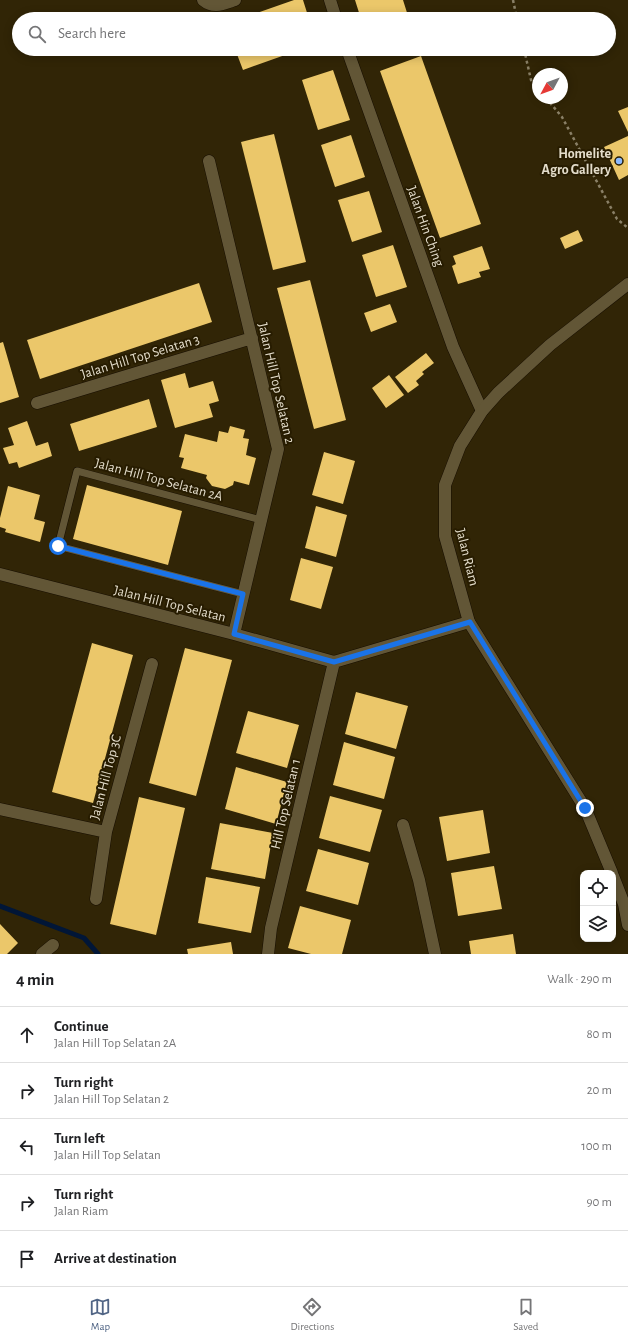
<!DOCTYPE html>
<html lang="en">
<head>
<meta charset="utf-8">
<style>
  :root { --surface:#fff; --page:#f6f6f6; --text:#202124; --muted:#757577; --line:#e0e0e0; --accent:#516585 }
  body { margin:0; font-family:"Alegreya Sans",sans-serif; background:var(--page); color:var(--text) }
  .controls { position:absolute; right:12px; bottom:12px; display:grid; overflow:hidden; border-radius:8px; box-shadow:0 2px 10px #0003 }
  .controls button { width:36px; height:36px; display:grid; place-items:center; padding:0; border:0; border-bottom:1px solid var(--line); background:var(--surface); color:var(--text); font:20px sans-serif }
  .compass { position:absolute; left:532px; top:68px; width:36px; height:36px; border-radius:50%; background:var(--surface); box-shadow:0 2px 10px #0003; rotate:229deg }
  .stop { position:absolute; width:12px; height:12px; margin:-9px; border:3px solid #1a73e8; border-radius:50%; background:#fff }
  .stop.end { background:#1a73e8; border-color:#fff; box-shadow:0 1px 4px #0008 }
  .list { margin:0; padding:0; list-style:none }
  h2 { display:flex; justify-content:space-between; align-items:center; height:52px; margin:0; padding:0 16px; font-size:17px }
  h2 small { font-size:13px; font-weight:400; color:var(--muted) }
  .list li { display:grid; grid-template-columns:26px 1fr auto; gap:12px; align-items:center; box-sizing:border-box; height:56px; padding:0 16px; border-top:1px solid var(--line) }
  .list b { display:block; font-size:15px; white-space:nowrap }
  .list p { margin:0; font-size:13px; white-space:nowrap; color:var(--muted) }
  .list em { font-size:13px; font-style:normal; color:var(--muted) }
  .icon { flex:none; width:22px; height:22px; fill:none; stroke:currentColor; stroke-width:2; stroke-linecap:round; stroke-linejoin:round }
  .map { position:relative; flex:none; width:628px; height:954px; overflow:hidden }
  .search { position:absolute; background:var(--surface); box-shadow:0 2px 10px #0003; left:12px; right:12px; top:12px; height:44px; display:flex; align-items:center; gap:10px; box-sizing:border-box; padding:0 14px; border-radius:22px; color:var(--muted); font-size:15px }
  .sheet { height:332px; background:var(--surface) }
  nav { display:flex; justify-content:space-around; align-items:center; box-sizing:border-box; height:56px; border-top:1px solid var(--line); background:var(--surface); font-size:11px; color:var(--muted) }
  nav a { display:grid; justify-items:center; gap:2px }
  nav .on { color:var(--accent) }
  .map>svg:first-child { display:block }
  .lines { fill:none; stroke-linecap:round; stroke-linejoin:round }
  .stream { stroke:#011637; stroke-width:5 }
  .building { fill:#ebc76a }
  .lane-casing { stroke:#170e00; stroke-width:8 }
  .street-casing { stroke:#170e00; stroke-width:13 }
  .secondary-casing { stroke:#170e00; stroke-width:13 }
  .path { stroke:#8a8067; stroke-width:2.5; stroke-dasharray:3 3; stroke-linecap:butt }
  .lane { stroke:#625636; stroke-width:7 }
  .street { stroke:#625636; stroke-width:12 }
  .secondary { stroke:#625636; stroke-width:12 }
  .route { stroke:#1a73e8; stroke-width:5 }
  .poi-dot { fill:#8cb9fc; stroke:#271c00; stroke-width:1.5 }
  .labels { text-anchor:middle; stroke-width:4; stroke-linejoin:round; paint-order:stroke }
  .poi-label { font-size:14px; font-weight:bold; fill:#e4ddcb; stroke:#271c00; text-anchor:end }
  .street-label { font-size:14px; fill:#e4ddcb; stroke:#271c00 }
</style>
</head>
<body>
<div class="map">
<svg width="628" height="954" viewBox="0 0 628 954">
  <rect width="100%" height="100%" fill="#312506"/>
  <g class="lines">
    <path class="stream" d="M0 906 84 938 98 954"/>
  </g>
  <path class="building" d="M294 0H303L309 19H240Z
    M355 0H403L409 19H361Z
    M235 49H302L243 70Z
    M421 56 481 224 440 238 380 71Z
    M333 70 350 120 318 130 302 80Z
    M628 107V132L618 111Z
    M274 134 306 262 273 270 241 142Z
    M351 135 365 177 335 187 321 145Z
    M628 136V175L619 180 604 147Z
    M369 191 382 232 352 242 338 200Z
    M578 230 583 241 565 249 560 238Z
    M393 245 407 287 376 297 362 255Z
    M482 246 490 269 479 272 481 277 458 284 452 266 456 264 453 256Z
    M310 280 346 420 314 429 277 288Z
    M199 283 212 322 40 379 27 340Z
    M390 304 397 322 371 332 364 313Z
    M3 342 19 397 0 403V343Z
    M426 353 434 363 422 372 424 374 416 381 419 385 408 393 395 377Z
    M185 373 189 388 213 381 219 401 209 404 213 417 175 428 161 380Z
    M389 375 404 395 386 408 372 388Z
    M149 399 157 427 79 451 70 424Z
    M27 421 36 446 48 442 52 456 19 468 17 462 9 464 3 448 14 445 8 428Z
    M230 426 245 430 243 438 249 439 246 455 256 458 249 485 234 481 233 485 225 489 212 486 206 478 207 475 181 468 184 458 179 457 185 434 217 442 219 431 228 433Z
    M324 452 355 461 343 504 312 495Z
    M87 485 182 511 168 565 73 539Z
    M8 486 40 495 34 519 45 522 40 542 5 532 6 529 0 527V518Z
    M316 506 347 515 336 557 305 548Z
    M301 558 333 567 321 609 290 600Z
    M92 643 133 655 93 803 52 792Z
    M185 648 232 660 196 796 149 783Z
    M356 692 408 706 396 749 345 734Z
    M248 711 299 725 287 768 236 753Z
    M344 742 395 757 384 799 333 785Z
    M236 767 287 782 276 824 225 809Z
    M330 796 382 810 370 852 319 838Z
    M139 797 185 808 156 935 110 924Z
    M483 810 490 853 447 861 439 817Z
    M220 823 273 833 265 879 211 869Z
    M318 849 369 863 358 905 306 891Z
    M494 866 502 909 458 916 451 873Z
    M206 877 260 887 251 933 198 923Z
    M300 906 351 920 342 954H311L288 948Z
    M0 924 18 943 7 954H0Z
    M513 934 516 954H471L469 941Z
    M231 942 233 954H188L187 949Z"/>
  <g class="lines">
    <defs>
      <path id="lane" d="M243 594 58 546 77 471 261 520"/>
      <path id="street" d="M203 0C214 9 223 4 235 0
        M330 0 336 19
        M347 49 453 347 482 411
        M209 161 278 449 234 634
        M37 403 252 338
        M0 574 234 634 334 662 469 622
        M0 809 106 832
        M403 825 419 880 435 954
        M96 899 106 832 152 664
        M42 954 53 945
        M268 954 271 928 334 662"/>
      <path id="secondary" d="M612 873 585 808 469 622 445 536V485L460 446 482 411 498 393 550 345 628 284
        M613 876 624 904 628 925"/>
    </defs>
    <use href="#lane" class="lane-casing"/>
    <use href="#street" class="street-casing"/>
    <use href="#secondary" class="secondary-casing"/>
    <path class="path" d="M513 0 517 19
      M524 49 531 80 538 89
      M546 98 562 117 617 219 628 228"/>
    <use href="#lane" class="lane"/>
    <use href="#street" class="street"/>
    <use href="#secondary" class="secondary"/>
  </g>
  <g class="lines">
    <path class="route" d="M58 546 243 594 234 634 334 662 470 622 585 808"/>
  </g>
  <circle class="poi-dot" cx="619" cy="161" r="4"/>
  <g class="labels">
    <g class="poi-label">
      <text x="611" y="158">Homelite<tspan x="611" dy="16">Agro Gallery</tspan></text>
    </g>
    <g class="street-label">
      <text transform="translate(426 226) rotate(70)" y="5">Jalan Hin Ching</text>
      <text transform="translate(140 356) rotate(-17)" y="5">Jalan Hill Top Selatan 3</text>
      <text transform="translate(277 383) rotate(77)" y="5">Jalan Hill Top Selatan 2</text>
      <text transform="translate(159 479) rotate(15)" y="5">Jalan Hill Top Selatan 2A</text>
      <text transform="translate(468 557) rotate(76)" y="5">Jalan Riam</text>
      <text transform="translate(170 603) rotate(14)" y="5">Jalan Hill Top Selatan</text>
      <text transform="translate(105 777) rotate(-75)" y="5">Jalan Hill Top 3C</text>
      <text transform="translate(285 804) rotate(-77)" y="5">Hill Top Selatan 1</text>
    </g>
  </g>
</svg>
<div class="controls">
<button><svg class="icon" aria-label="locate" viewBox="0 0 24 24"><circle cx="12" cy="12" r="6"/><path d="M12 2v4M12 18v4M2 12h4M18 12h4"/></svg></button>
<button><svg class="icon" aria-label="layers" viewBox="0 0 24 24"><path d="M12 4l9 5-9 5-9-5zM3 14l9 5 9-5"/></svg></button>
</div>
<svg class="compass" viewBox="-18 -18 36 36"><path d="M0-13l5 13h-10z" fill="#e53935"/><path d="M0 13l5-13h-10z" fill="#757577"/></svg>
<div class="stop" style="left:58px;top:546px"></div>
<div class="stop end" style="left:585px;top:808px"></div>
<div class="search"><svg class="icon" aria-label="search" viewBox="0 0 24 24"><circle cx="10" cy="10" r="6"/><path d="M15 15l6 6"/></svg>Search here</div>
</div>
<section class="sheet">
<h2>4 min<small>Walk · 290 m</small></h2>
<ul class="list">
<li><svg class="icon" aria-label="ahead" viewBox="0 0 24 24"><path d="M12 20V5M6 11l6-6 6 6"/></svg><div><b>Continue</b><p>Jalan Hill Top Selatan 2A</p></div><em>80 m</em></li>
<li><svg class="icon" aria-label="right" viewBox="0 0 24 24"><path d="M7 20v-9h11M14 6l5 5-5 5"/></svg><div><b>Turn right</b><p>Jalan Hill Top Selatan 2</p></div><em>20 m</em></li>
<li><svg class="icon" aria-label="left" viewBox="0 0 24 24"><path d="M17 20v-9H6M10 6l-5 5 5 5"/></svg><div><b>Turn left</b><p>Jalan Hill Top Selatan</p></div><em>100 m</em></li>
<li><svg class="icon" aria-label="right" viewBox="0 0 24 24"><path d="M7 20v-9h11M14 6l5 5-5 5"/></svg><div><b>Turn right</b><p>Jalan Riam</p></div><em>90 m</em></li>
<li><svg class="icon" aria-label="arrive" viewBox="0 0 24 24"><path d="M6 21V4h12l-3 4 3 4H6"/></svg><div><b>Arrive at destination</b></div></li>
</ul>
</section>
<nav>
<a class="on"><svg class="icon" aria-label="map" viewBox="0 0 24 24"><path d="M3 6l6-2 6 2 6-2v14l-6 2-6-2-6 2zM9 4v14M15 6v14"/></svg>Map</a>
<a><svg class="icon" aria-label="directions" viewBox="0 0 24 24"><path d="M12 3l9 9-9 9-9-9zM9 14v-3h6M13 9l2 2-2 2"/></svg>Directions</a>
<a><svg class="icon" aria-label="saved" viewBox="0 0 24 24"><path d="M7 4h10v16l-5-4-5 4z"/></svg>Saved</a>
</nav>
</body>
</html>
